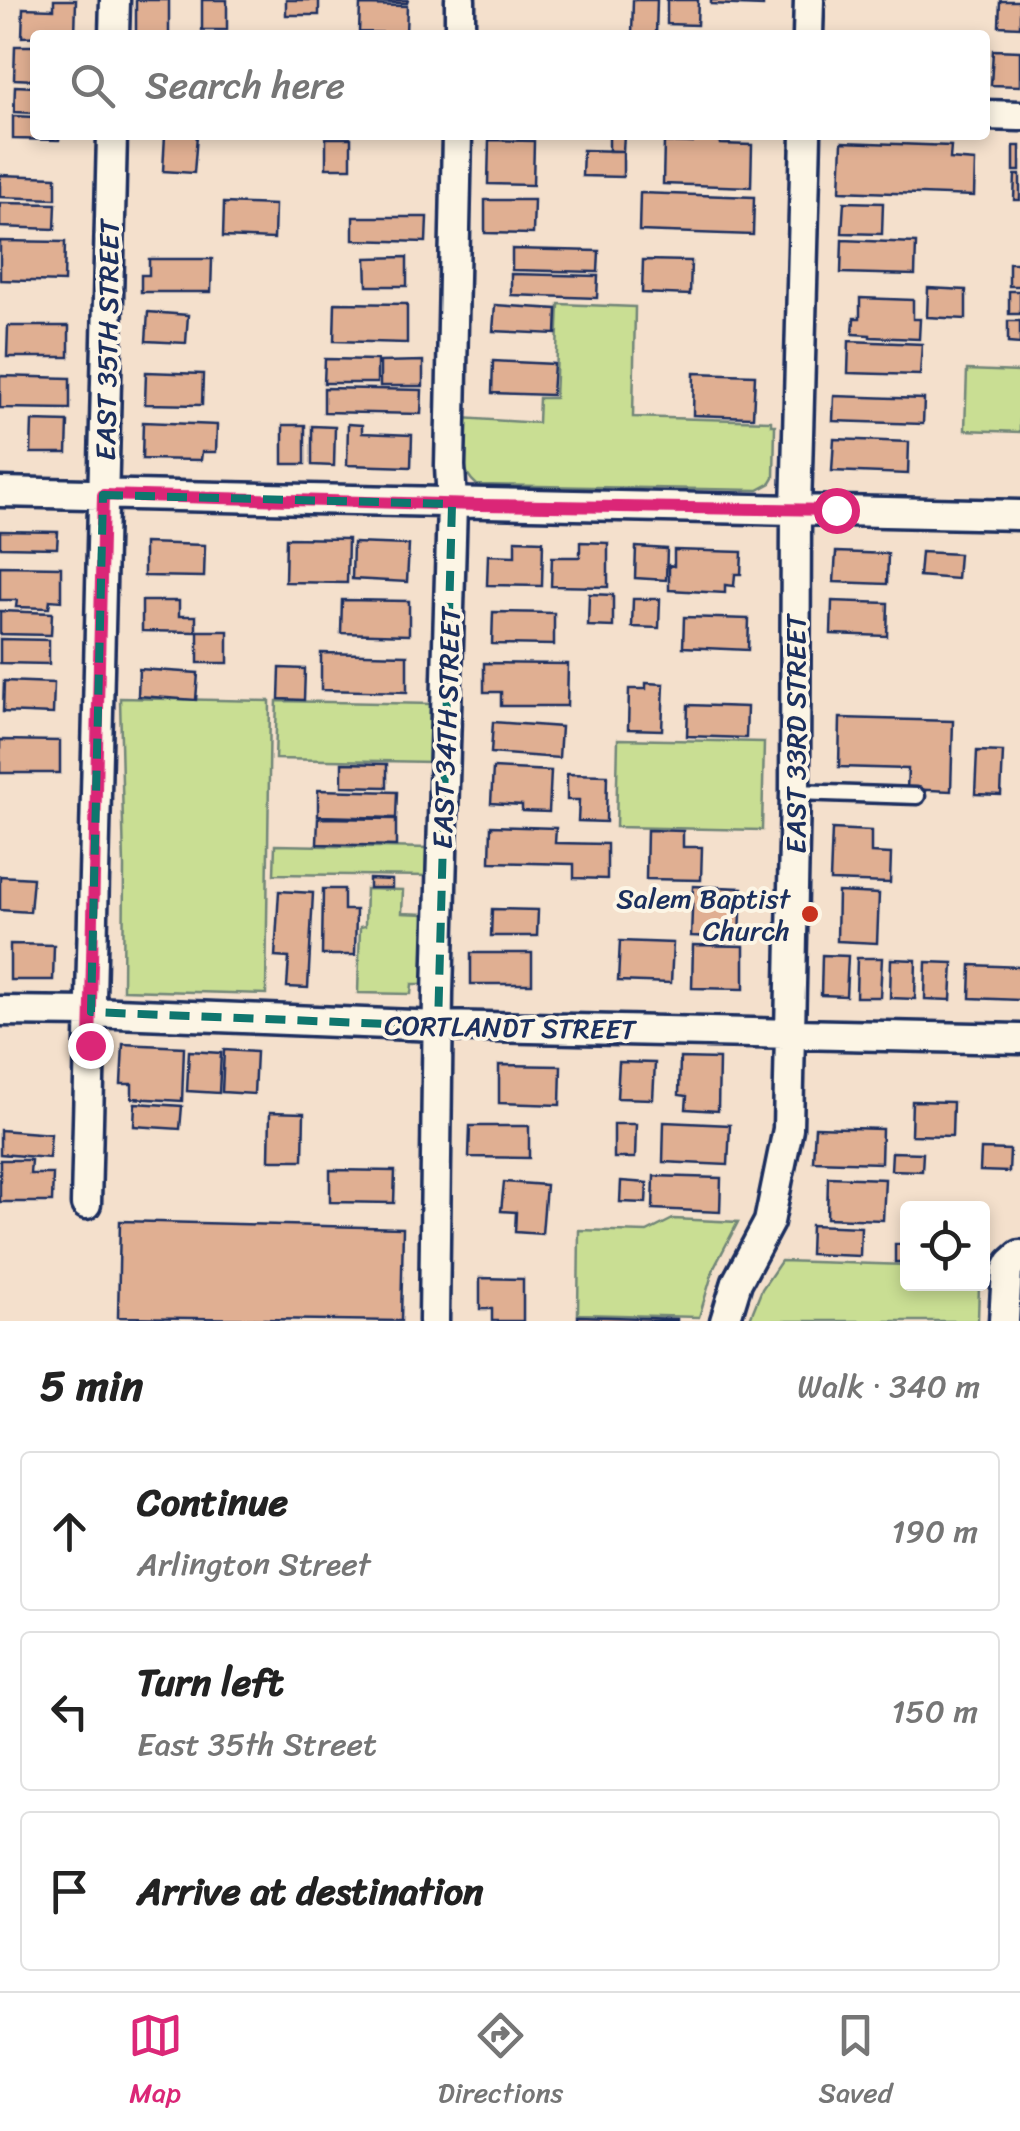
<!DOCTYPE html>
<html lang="en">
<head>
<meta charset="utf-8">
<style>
  :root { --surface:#fff; --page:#f6f6f6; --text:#222; --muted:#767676; --line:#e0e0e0; --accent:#db2777 }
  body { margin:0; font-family:Sriracha,sans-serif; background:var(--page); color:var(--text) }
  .controls { position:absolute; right:30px; bottom:30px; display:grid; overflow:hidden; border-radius:10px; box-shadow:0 5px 15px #0003 }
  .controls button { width:90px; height:90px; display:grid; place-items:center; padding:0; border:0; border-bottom:2px solid var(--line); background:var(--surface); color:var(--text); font:50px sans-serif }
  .stop { position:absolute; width:30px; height:30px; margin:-22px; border:8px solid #db2777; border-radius:50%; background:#fff }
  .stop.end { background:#db2777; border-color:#fff; box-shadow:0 2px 10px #0008 }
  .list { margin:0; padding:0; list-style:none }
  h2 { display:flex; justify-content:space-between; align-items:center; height:130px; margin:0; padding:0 40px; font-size:42px }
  h2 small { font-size:32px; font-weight:400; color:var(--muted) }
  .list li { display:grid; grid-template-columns:65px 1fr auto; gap:30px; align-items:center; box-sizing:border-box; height:160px; margin:0 20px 20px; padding:0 20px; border:2px solid var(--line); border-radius:10px }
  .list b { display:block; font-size:38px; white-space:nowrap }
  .list p { margin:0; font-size:32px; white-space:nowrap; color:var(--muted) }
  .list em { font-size:32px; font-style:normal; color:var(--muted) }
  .icon { flex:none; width:55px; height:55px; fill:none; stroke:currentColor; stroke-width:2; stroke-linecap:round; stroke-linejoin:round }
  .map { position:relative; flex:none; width:1020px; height:1321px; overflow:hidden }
  .search { position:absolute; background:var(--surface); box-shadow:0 5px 15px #0003; left:30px; right:30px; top:30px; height:110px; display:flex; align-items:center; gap:25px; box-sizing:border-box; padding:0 35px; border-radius:10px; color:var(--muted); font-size:38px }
  .sheet { height:670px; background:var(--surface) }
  nav { display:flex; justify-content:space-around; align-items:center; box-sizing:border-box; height:140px; border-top:2px solid var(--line); background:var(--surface); font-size:28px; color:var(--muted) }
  nav a { display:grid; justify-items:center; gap:5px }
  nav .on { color:var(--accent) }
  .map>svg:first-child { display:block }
  .green { fill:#c9de93; stroke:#728678; stroke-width:2.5 }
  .building { fill:#e0af92; stroke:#1b2f5e; stroke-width:2.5 }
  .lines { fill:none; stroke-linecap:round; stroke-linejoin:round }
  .lane-casing { stroke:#1b2f5e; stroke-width:21 }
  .street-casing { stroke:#1b2f5e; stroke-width:35 }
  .lane { stroke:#fcf5e5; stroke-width:14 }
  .street { stroke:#fcf5e5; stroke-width:28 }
  .route { stroke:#db2777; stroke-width:12 }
  .marked { fill:none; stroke:#0f766e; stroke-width:8; stroke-dasharray:20 12; stroke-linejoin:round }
  .poi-dot { fill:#c8321e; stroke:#fcf5e5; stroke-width:4 }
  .labels { text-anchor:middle; stroke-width:8; stroke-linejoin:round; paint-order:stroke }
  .street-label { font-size:28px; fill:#1b2f5e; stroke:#fcf5e5 }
  .poi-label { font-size:28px; fill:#1b2f5e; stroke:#fcf5e5; text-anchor:end }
</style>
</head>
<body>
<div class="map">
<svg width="1020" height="1321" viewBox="0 0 1020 1321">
  <rect width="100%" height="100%" fill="#f4e0cc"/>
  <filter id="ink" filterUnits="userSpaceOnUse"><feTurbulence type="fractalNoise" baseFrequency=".01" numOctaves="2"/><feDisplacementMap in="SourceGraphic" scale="20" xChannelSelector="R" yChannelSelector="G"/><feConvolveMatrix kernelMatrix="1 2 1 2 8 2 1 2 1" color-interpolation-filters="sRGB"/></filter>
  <g filter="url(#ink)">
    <path class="green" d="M559 304 635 307 633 417 771 421V425H775L774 478 771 483 758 490 477 485C457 469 462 442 462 418L538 423 539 398H555Z
      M967 370 1020 372V432L965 430Z
      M120 698 270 701 266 994 123 990 124 867Z
      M277 701 433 704 432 762 275 759Z
      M618 739 764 742 762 830 616 827Z
      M275 845 431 848V876L274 874Z
      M366 889 403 890 402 913 425 914 423 984H412L411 994 358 993 360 927 365 926Z
      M673 1219 738 1222 714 1268 699 1317 578 1314 579 1230 647 1232Z
      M781 1261 907 1265 908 1284H979L978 1321H749L762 1289Z"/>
    <path class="building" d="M54 0H76L75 35 22 37 23 8 54 9Z
      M136 0H169V35H136Z
      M202 0H227V30H202Z
      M286 0H319V15H286Z
      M360 0H408L407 3 360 2Z
      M633 0H657L656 35H632Z
      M667 0H698L697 25 667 24Z
      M711 0H763V6L711 4Z
      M1000 1H1020V27L999 26Z
      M360 5 407 6 406 33 359 32Z
      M15 46H35V80L14 79Z
      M993 50 1020 51V86L991 85Z
      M15 86 35 87V113L14 112Z
      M13 116 35 117V135H60L59 140 13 139Z
      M165 135H197L194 173 163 171Z
      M609 135H624L623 151H609Z
      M326 138H351V168H326Z
      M694 138H720V144L752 145 751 187 663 184 664 142 693 143Z
      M489 140 534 141 533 185 488 184Z
      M842 142 951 146 950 159 975 161 974 196 840 191Z
      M1014 146H1020V171H1014Z
      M583 150 623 151V177L582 176Z
      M0 175 56 177V199L0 197Z
      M1015 175H1020V200H1014Z
      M640 193 754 197 753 235 639 231Z
      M485 200H534L533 234 485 233Z
      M844 202 883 203 882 234 842 233Z
      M0 203 56 204 55 229 0 227Z
      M224 203 275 205 274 239 223 237Z
      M353 217H427L426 242 353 240Z
      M842 240 916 243 915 275 841 273Z
      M0 241 65 242 64 282 0 280Z
      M512 249 599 251 598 272 512 270Z
      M407 257V286H367L366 258Z
      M149 259H212L211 292H141V275H149Z
      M643 260 691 261 690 295 642 293Z
      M1009 263H1020V286H1009Z
      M511 274 598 276 597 298 511 295Z
      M928 288 966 290V319L927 317Z
      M1009 291H1020V314H1009Z
      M860 298 913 300V319H920L919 339 870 337V335L853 334 854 318H860Z
      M335 303 407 304V343L334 341Z
      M495 305 557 309 556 334 493 331Z
      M148 312 188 315 186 343 146 341Z
      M1008 321H1020V344L1008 343Z
      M8 326H69V357H7Z
      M849 341 922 344 920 375 848 373Z
      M325 359 377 360V383H324Z
      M423 361V386H380V362Z
      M493 361 554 364 552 395 492 393Z
      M146 372 203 374 202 405 145 404Z
      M694 373 755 375 753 417 693 415Z
      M0 376 70 378V409L0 408Z
      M324 388 422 390 421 414 324 412Z
      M834 396 924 399 923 424 833 421Z
      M32 421 68 422 67 453H31Z
      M143 422 217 425 216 452H202L201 460 142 459Z
      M348 424 362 425V433L412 435 411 467 347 465Z
      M283 425H305V464H283Z
      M312 426 335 427 334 466 312 465Z
      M834 439 909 442 908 474 832 471Z
      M0 531 58 532 57 548 0 547Z
      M286 538 348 539 347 583 285 582Z
      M515 540 543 541 542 586 487 585 488 555 515 556Z
      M580 542 608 543V587L551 586 552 557H580Z
      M144 543 205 545 204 577 144 576Z
      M353 543 409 545 407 582 352 579Z
      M636 547 667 549 666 580 635 578Z
      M674 550 742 552 741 574H735L734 586 725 585V593L669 590V565L674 566Z
      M836 552 888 554 887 584 834 582Z
      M921 552 959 554 957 579 919 576Z
      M0 566 61 567V601L50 600 49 608 16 607 17 600H0Z
      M589 594 613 595V627L588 626Z
      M633 599H660L659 628 632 627Z
      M342 600 409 601V635L341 633Z
      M142 601H179V616H196V632L142 631Z
      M832 601 888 603 887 636 831 634Z
      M0 611 52 613 51 635 0 634Z
      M493 612 554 613V645L492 644Z
      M684 617 749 619 748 650 683 647Z
      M198 631H228V663H198Z
      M0 639 49 640V664L0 663Z
      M321 653 407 655V692L321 690Z
      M484 663 568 664 567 706H501V692H484Z
      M280 668 305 669 304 700 279 699Z
      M139 669 198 673 196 700 138 696Z
      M4 681 54 683 53 714 3 712Z
      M646 683 664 684 662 730 628 729 629 689H646Z
      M688 705 747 707 746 738 687 736Z
      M840 718 953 721 951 791 907 789 908 769 839 767Z
      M493 722 561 727 559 758 491 753Z
      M0 740 60 741V773H0Z
      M977 751 1003 752 1001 795 975 794Z
      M342 763 387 764V787L342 786Z
      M493 768 551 771 549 812 522 811V805L491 803Z
      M567 774 607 775 606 822 578 821 579 800H567Z
      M318 790 397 792 396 818 318 816Z
      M318 818 396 819V846L317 844Z
      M491 826 556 828 555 843 607 844V879L574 878V864L490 862Z
      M832 829 871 831V853L891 854 890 883 830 881Z
      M647 830 683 831V847H702L701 880 646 879Z
      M0 876 33 878 30 912 0 910Z
      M369 879 392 880V888H369Z
      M693 886 742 888 740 938 691 936Z
      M323 889H344V910H356L355 955H322Z
      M279 891 313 893 308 988 287 987 289 958 275 957Z
      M838 892 879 894 877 943 837 941Z
      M492 909 538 910 537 936H491Z
      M620 941 673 943 671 983 618 981Z
      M10 944 54 945 53 980H10Z
      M693 945 744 946V989L692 988Z
      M471 953H532V984H471Z
      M822 955 848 956 846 996 821 995Z
      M857 958H882L880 997H856Z
      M891 959 916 960 915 999 890 998Z
      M926 962 953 963 951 1000 925 999Z
      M971 965 1020 967V1000L970 998Z
      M123 1044 184 1047 182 1101 132 1098V1084H121Z
      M224 1050 256 1052 254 1094 222 1092Z
      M189 1051 221 1053 219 1093 187 1091Z
      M680 1058 719 1059 718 1111 686 1109 687 1096 679 1095Z
      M619 1062 655 1063 653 1099 617 1098Z
      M499 1065 561 1066 560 1105 499 1103Z
      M912 1101 953 1102 952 1136 911 1135Z
      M135 1103 182 1106 180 1129 134 1126Z
      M270 1112 304 1113 303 1160H269Z
      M664 1122 730 1125 728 1165 663 1162Z
      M614 1124H636L635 1158H614Z
      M470 1126H529V1158L469 1157Z
      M815 1127 882 1129 881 1163 813 1161Z
      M0 1130 51 1134 49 1158 0 1154Z
      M981 1149 1010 1150 1009 1172 980 1171Z
      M892 1152 923 1153 922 1171 891 1170Z
      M0 1160H31L30 1174H53L52 1202H0Z
      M330 1170 395 1171 394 1203 330 1202Z
      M654 1176 721 1178 720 1212 653 1209Z
      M828 1177 885 1179 883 1220 827 1218Z
      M621 1181 647 1183 646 1203 620 1202Z
      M504 1182 546 1185 542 1234 515 1232 516 1212 501 1211Z
      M120 1221 403 1228 401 1321 118 1317Z
      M811 1225 861 1227 860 1256 810 1254Z
      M895 1244H908V1262H895Z
      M480 1278 523 1279V1321H492V1309H480Z
      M578 1316 677 1319V1321H578Z"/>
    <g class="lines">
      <defs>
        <path id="lane" d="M795 792 917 796"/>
        <path id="street" d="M114 35 115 0
          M460 35V0
          M808 35 809 0
          M985 115 1020 116
          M0 492 1020 515
          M0 1011 91 1012 438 1026 1020 1039
          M86 1204 112 135
          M434 1321 438 993 452 504 450 466 457 135
          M725 1321 737 1282 769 1222 788 1129 795 792 796 510 806 135
          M1004 1321 1007 1271 1011 1263 1020 1255"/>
      </defs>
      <use href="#lane" class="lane-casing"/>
      <use href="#street" class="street-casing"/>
      <use href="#lane" class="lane"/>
      <use href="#street" class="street"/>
    </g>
  </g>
  <g class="lines" filter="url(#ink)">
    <path class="route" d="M90 1045 103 495 479 505 836 510"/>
  </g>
  <path class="marked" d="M103 495 452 504 438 1026 91 1012Z"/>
  <circle class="poi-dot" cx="810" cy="914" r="10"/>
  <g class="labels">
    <g class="street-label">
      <text transform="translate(107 340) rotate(-89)" y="10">EAST 35TH STREET</text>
      <text transform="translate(446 728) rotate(-88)" y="10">EAST 34TH STREET</text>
      <text transform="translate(795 734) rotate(-90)" y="10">EAST 33RD STREET</text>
      <text transform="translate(510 1027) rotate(1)" y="10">CORTLANDT STREET</text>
    </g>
    <g class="poi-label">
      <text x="790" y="908">Salem Baptist<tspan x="790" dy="32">Church</tspan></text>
    </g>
  </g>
</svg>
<div class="controls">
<button><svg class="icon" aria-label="locate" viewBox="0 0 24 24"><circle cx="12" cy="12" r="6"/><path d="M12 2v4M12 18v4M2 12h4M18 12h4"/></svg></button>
</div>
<div class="stop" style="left:836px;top:510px"></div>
<div class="stop end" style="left:90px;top:1045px"></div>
<div class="search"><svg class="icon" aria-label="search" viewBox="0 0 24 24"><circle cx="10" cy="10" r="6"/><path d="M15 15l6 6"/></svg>Search here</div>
</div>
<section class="sheet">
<h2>5 min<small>Walk · 340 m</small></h2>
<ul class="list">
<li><svg class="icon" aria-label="ahead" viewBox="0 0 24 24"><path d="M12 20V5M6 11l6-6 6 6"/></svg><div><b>Continue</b><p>Arlington Street</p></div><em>190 m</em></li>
<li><svg class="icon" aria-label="left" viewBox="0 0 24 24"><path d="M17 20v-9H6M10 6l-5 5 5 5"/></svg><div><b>Turn left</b><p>East 35th Street</p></div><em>150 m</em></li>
<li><svg class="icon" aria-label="arrive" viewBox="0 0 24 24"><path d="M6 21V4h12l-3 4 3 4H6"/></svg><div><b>Arrive at destination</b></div></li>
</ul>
</section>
<nav>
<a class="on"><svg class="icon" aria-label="map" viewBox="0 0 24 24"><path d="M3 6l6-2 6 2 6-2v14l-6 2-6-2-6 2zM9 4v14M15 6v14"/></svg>Map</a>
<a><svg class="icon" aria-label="directions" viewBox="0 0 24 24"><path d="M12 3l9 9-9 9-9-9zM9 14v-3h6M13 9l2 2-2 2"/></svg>Directions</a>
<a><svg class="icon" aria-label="saved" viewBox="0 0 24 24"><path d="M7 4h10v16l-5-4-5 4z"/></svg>Saved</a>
</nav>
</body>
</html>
